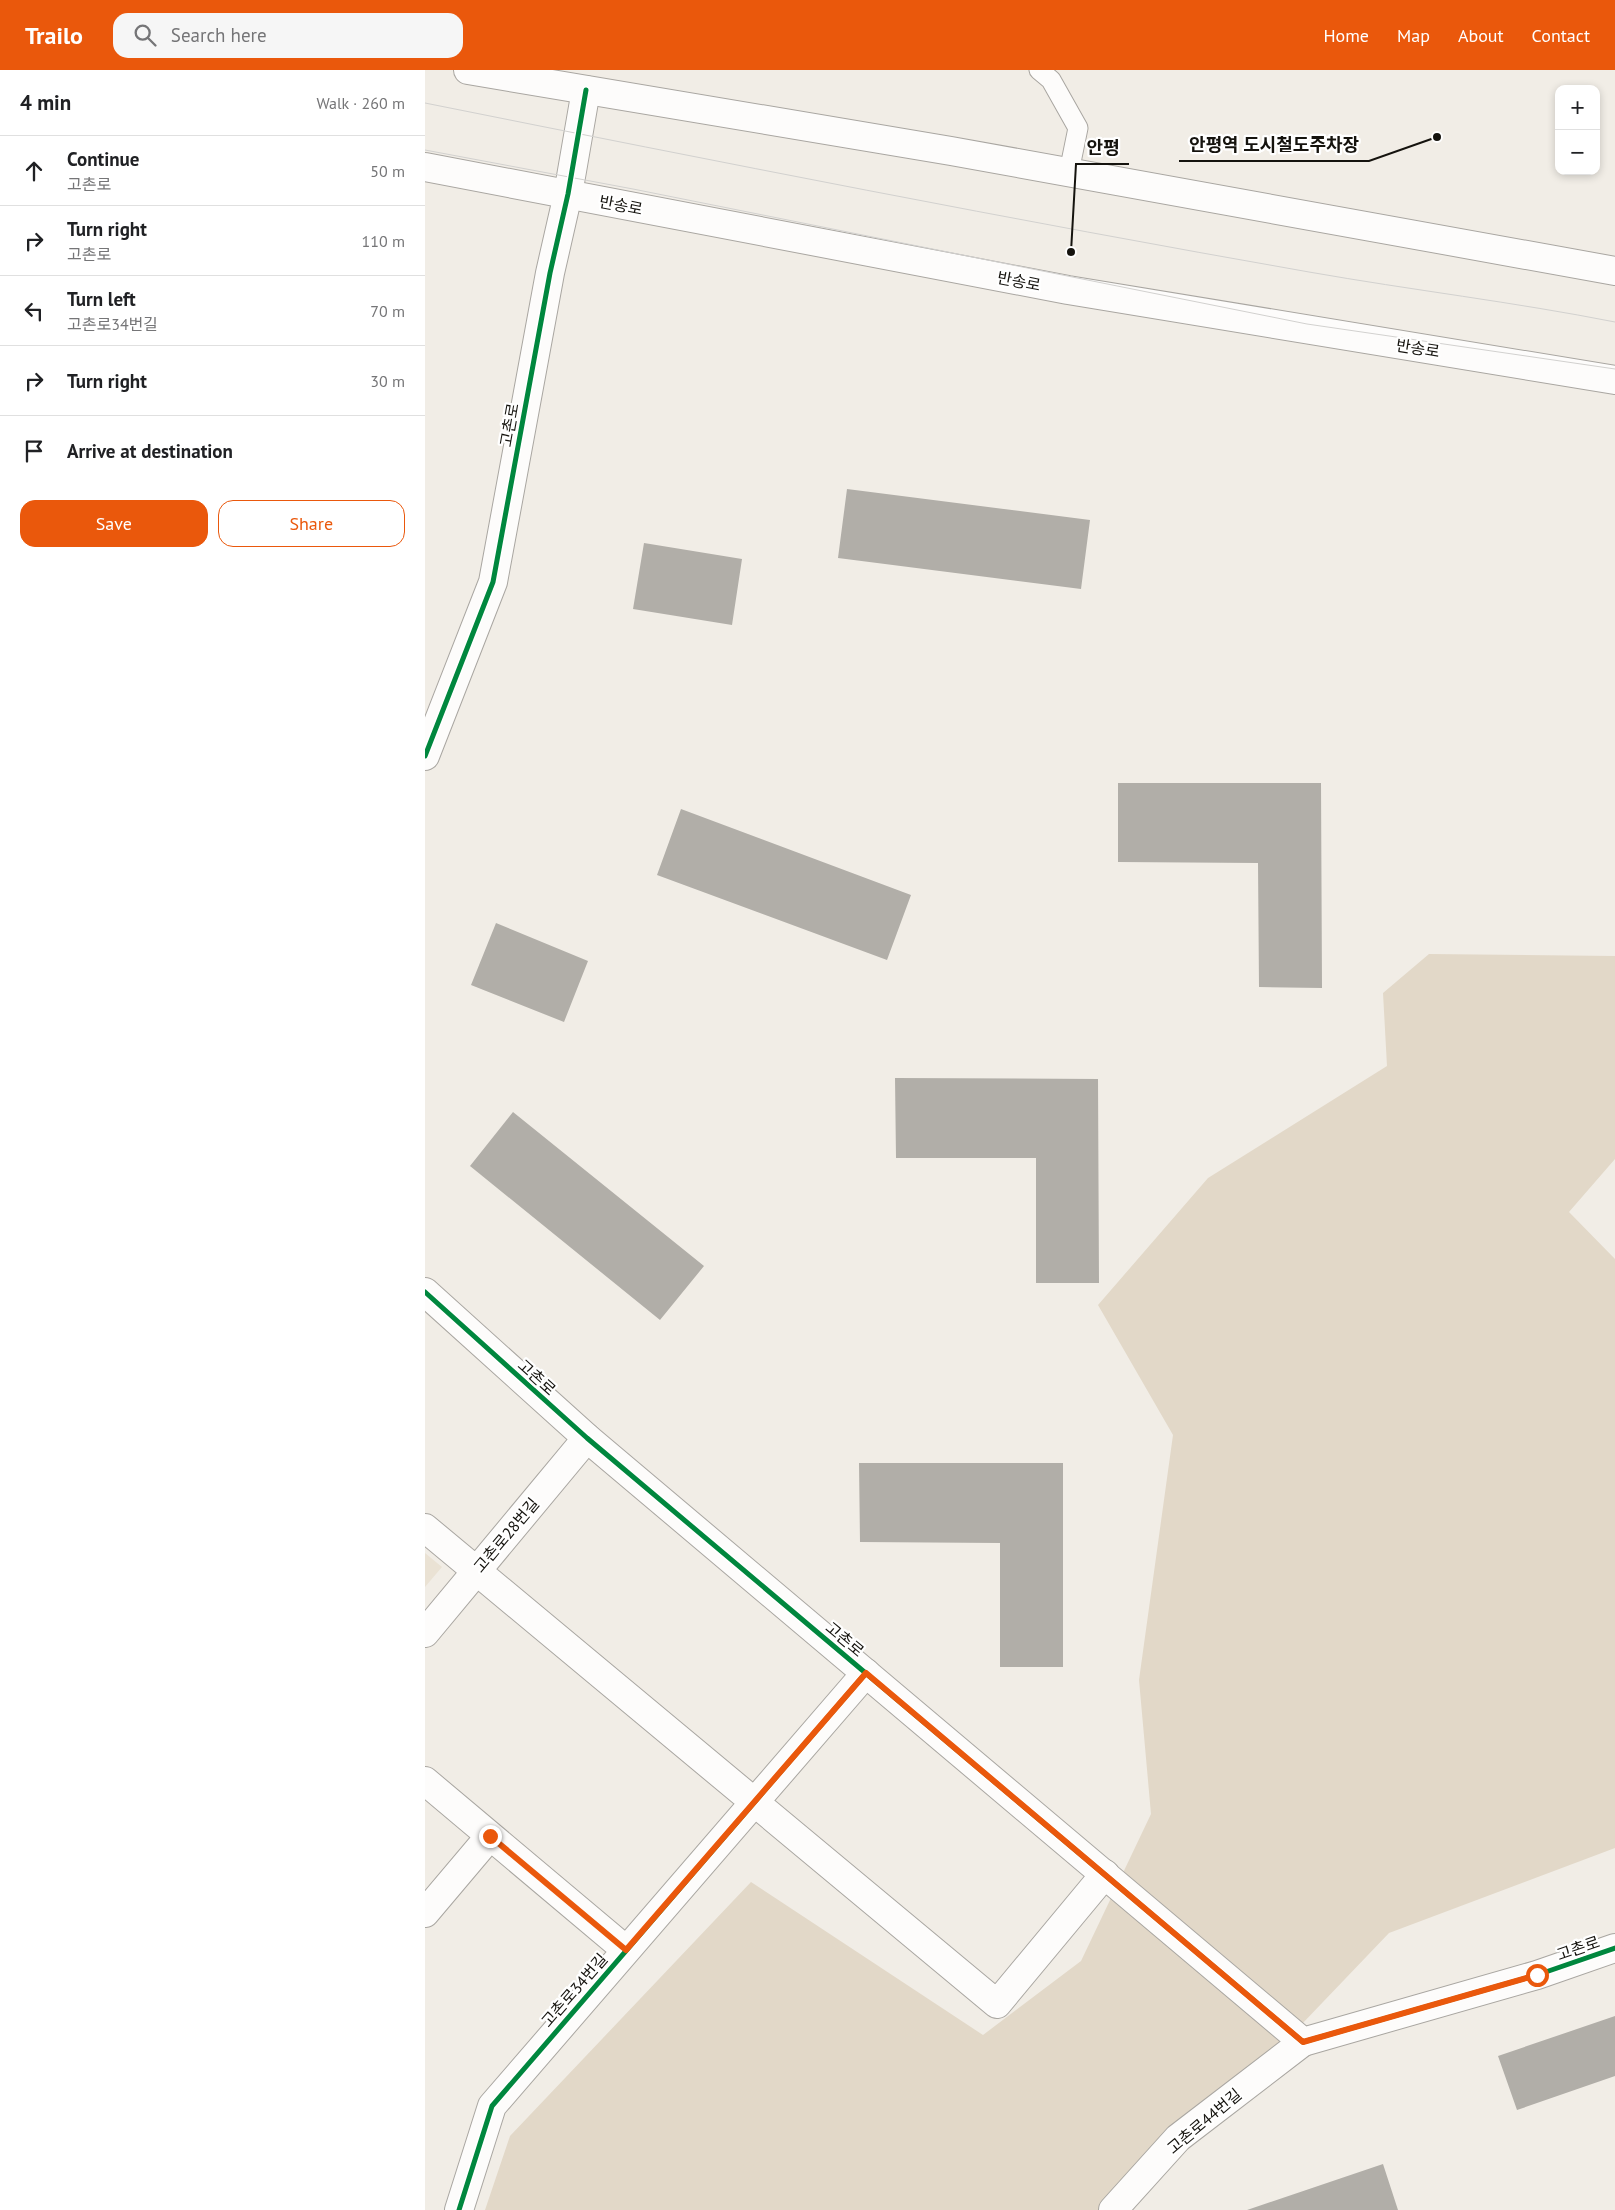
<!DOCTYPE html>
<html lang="en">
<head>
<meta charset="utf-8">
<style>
  :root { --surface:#fff; --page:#f6f6f6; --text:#202124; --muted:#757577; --line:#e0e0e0; --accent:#ea580c }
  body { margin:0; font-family:"PT Sans","Noto Sans KR",sans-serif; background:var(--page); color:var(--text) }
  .controls { position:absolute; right:15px; top:15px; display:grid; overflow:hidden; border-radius:10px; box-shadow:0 2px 8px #0003 }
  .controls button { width:45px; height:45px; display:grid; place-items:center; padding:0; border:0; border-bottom:1px solid var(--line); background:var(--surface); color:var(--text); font:25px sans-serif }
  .stop { position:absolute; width:15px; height:15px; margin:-11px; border:4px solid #ea580c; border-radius:50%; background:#fff }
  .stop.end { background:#ea580c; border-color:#fff; box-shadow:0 1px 5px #0008 }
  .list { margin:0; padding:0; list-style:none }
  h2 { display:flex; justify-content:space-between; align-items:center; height:65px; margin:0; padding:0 20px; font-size:21px }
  h2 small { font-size:16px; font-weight:400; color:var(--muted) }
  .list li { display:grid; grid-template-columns:32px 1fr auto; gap:15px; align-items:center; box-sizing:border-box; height:70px; padding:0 20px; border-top:1px solid var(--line) }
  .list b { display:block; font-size:19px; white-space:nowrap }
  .list p { margin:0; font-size:16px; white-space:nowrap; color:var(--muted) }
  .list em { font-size:16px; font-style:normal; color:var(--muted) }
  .actions { display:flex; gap:10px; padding:15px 20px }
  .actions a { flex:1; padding:11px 0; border:1px solid var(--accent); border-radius:15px; text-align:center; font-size:18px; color:var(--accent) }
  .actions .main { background:var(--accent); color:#fff }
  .icon { flex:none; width:28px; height:28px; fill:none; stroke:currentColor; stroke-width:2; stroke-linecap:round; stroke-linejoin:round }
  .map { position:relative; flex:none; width:1190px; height:2140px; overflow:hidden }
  header { display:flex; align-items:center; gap:30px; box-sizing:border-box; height:70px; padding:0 25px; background:var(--accent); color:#fff }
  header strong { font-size:24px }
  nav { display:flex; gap:28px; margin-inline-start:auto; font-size:18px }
  .search { width:350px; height:45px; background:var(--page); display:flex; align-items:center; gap:12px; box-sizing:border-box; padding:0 18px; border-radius:15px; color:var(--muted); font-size:19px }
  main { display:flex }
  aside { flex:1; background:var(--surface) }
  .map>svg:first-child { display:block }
  .built { fill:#eae2d4 }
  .green { fill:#e2d8c8 }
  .building { fill:#b1aea8 }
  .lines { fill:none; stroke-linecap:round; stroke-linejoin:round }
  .service-casing { stroke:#a9a6a1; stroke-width:21 }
  .minor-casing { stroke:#a9a6a1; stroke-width:30 }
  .tertiary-casing { stroke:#a9a6a1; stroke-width:30 }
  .primary-casing { stroke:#a9a6a1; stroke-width:30 }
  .service { stroke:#fdfcfb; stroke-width:19 }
  .minor { stroke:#fdfcfb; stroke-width:28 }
  .tertiary { stroke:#fdfcfb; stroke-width:28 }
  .primary { stroke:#fdfcfb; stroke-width:28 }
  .tram { stroke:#d2d1cf; stroke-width:1 }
  .cycleway-casing { stroke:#fff; stroke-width:8 }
  .cycleway { stroke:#00873e; stroke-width:5 }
  .route { stroke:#ea580c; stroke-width:6 }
  .labels { text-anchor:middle; stroke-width:4.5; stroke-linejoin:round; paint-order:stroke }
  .street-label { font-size:16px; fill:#15130e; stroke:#fff }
  .leader { fill:none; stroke:#15130e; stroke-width:2 }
  .callout-dot { fill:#15130e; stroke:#fff; stroke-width:2 }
  .callout-label { font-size:18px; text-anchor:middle; font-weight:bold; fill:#15130e; stroke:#fff; stroke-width:4.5; stroke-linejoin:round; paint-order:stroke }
</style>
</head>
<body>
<header>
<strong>Trailo</strong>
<div class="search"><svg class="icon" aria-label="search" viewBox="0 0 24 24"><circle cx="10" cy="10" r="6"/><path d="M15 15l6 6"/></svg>Search here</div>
<nav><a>Home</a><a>Map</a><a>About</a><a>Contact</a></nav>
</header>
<main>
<aside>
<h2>4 min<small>Walk · 260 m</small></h2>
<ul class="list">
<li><svg class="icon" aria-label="ahead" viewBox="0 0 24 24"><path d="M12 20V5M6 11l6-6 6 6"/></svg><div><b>Continue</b><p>고촌로</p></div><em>50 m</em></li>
<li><svg class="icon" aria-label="right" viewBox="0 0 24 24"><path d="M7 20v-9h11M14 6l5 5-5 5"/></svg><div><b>Turn right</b><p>고촌로</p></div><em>110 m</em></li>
<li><svg class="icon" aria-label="left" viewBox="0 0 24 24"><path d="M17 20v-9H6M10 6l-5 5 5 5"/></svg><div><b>Turn left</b><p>고촌로34번길</p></div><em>70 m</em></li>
<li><svg class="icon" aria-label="right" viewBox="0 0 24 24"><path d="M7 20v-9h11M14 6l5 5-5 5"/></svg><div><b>Turn right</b></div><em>30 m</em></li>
<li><svg class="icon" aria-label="arrive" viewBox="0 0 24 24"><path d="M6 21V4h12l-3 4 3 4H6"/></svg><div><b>Arrive at destination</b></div></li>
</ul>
<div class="actions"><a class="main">Save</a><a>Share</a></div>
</aside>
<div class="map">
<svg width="1190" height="2140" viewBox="0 0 1190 2140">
  <rect width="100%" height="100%" fill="#f1ede6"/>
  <path class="built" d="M0 1483 17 1497 0 1517Z"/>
  <path class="green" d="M1004 884 1190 886V1089L1144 1142 1190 1189V1778L964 1863 699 2140H60L85 2066 326 1812 558 1965 656 1891 726 1744 714 1610 748 1365 673 1235 783 1108 962 996 958 923Z"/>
  <path class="building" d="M422 419 665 450 656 519 413 488Z
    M219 473 317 489 307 555 208 539Z
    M693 713H896L897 918 834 917 833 793 693 792Z
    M256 739 486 825 462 890 232 805Z
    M71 853 163 891 139 952 46 915Z
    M470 1008 673 1009 674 1213H611V1088H471Z
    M88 1042 279 1196 235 1250 45 1096Z
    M434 1393H638V1597H575V1473L435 1472Z
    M1190 1946V2006L1092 2040 1073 1986Z
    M958 2094 973 2140H822Z"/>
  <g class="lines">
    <defs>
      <path id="service" d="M614 0 626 10 653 58 644 102"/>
      <path id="minor" d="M0 1458 572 1934 680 1804
        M0 1563 162 1368
        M0 1711 201 1880
        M0 1843 65 1766
        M34 2140 67 2036 441 1603
        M688 2140 753 2068 878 1972"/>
      <path id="tertiary" d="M0 686 68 512 125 203 143 124 161 20
        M0 1222 162 1368 878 1972 1112 1905 1190 1878"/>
      <path id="primary" d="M43 0 526 81 1190 201
        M0 97 643 220 1190 310"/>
    </defs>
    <use href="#service" class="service-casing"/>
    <use href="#minor" class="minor-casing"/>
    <use href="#tertiary" class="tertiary-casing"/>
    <use href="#primary" class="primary-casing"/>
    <use href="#service" class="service"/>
    <use href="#minor" class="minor"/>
    <use href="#tertiary" class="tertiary"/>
    <use href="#primary" class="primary"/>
    <path class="tram" d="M0 33C294 92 588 150 884 202 986 220 1089 232 1190 252
      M0 80 208 119 882 254 1190 299"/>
    <defs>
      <path id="cycleway" d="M0 686 68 512 125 203 143 124 161 20
        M0 1222 162 1368 878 1972 1112 1905 1190 1878
        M34 2140 67 2036 441 1603"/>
    </defs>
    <use href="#cycleway" class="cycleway-casing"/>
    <use href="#cycleway" class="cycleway"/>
  </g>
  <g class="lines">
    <path class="route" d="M65 1766 201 1880 441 1603 878 1972 1112 1905"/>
  </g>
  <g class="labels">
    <g class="street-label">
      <text transform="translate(196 135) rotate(11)" y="6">반송로</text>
      <text transform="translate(594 211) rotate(11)" y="6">반송로</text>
      <text transform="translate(993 278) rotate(9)" y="6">반송로</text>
      <text transform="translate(84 355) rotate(-80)" y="6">고촌로</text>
      <text transform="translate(112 1307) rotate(42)" y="6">고촌로</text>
      <text transform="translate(81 1465) rotate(-50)" y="6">고촌로28번길</text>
      <text transform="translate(420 1569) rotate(40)" y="6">고촌로</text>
      <text transform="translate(1153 1878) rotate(-19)" y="6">고촌로</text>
      <text transform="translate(149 1920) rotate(-49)" y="6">고촌로34번길</text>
      <text transform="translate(779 2051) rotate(-40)" y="6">고촌로44번길</text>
    </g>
  </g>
  <path class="leader" d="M1012 67L944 91H754M646 182L651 94H704"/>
  <g class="callout-dot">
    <circle cx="1012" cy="67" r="5"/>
    <circle cx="646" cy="182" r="5"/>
  </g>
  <g class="callout-label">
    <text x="849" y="81">안평역 도시철도주차장</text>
    <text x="678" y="84">안평</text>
  </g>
</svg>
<div class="controls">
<button>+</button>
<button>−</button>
</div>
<div class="stop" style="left:1112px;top:1905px"></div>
<div class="stop end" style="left:65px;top:1766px"></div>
</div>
</main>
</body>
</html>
